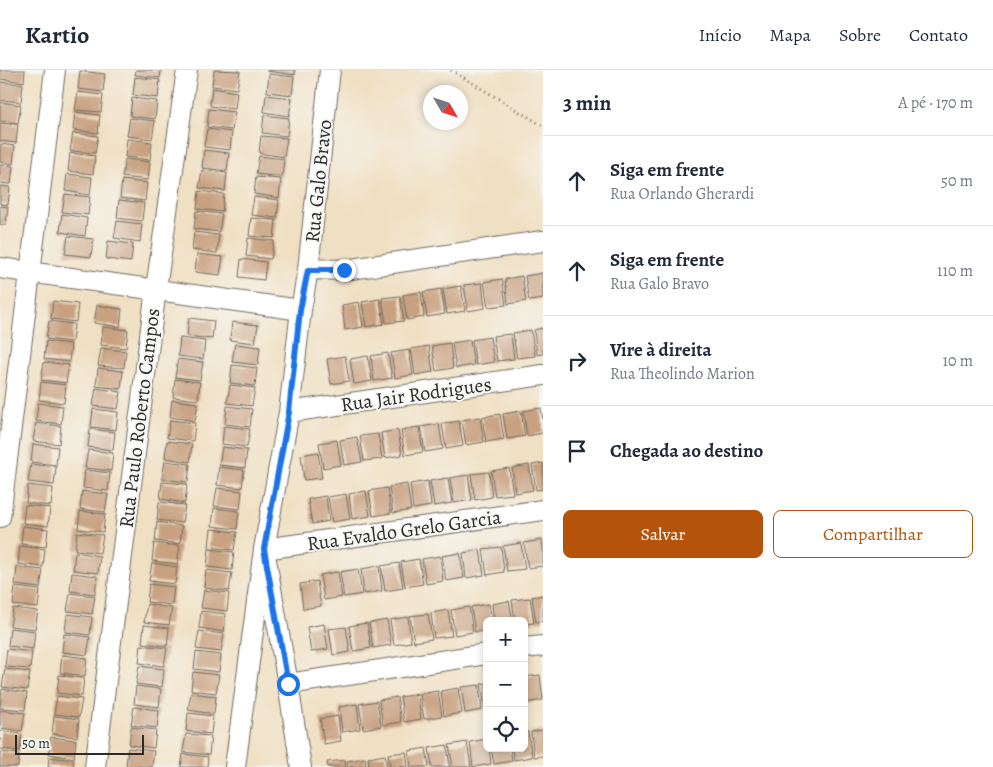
<!DOCTYPE html>
<html lang="pt">
<head>
<meta charset="utf-8">
<style>
  :root { --surface:#fff; --page:#f6f6f7; --text:#1f2937; --muted:#747a83; --line:#e0e1e3; --accent:#b45309 }
  body { margin:0; font-family:Alegreya,serif; background:var(--page); color:var(--text) }
  .controls { position:absolute; right:15px; bottom:15px; display:grid; overflow:hidden; border-radius:8px; box-shadow:0 2px 8px #0003 }
  .controls button { width:45px; height:45px; display:grid; place-items:center; padding:0; border:0; border-bottom:1px solid var(--line); background:var(--surface); color:var(--text); font:25px sans-serif }
  .compass { position:absolute; left:423px; top:15px; width:45px; height:45px; border-radius:50%; background:var(--surface); box-shadow:0 2px 8px #0003; rotate:129deg }
  .scale { position:absolute; left:15px; bottom:12px; width:129px; box-sizing:border-box; padding-left:5px; border:2px solid #2b2b2b; border-top:0; font-size:14px; line-height:18px; white-space:nowrap; color:#2b2b2b; -webkit-text-stroke:4px #f6f6f2; paint-order:stroke }
  .stop { position:absolute; width:15px; height:15px; margin:-11px; border:4px solid #1a73e8; border-radius:50%; background:#fff }
  .stop.end { background:#1a73e8; border-color:#fff; box-shadow:0 1px 5px #0008 }
  .list { margin:0; padding:0; list-style:none }
  h2 { display:flex; justify-content:space-between; align-items:center; height:65px; margin:0; padding:0 20px; font-size:21px }
  h2 small { font-size:16px; font-weight:400; color:var(--muted) }
  .list li { display:grid; grid-template-columns:32px 1fr auto; gap:15px; align-items:center; box-sizing:border-box; height:90px; padding:0 20px; border-top:1px solid var(--line) }
  .list b { display:block; font-size:19px; white-space:nowrap }
  .list p { margin:0; font-size:16px; white-space:nowrap; color:var(--muted) }
  .list em { font-size:16px; font-style:normal; color:var(--muted) }
  .actions { display:flex; gap:10px; padding:15px 20px }
  .actions a { flex:1; padding:11px 0; border:1px solid var(--accent); border-radius:8px; text-align:center; font-size:18px; color:var(--accent) }
  .actions .main { background:var(--accent); color:#fff }
  .icon { flex:none; width:28px; height:28px; fill:none; stroke:currentColor; stroke-width:2; stroke-linecap:round; stroke-linejoin:round }
  .map { position:relative; flex:none; width:543px; height:697px; overflow:hidden }
  header { display:flex; align-items:center; gap:30px; box-sizing:border-box; height:70px; padding:0 25px; background:var(--surface); border-bottom:1px solid var(--line) }
  header strong { font-size:24px }
  nav { display:flex; gap:28px; margin-inline-start:auto; font-size:18px }
  main { display:flex }
  aside { flex:1; background:var(--surface) }
  .map>svg:first-child { display:block }
  .building { fill:#c8a180 }
  .lines { fill:none; stroke-linecap:round; stroke-linejoin:round }
  .street-casing { stroke:#706a60; stroke-width:22 }
  .path { stroke:#706a60; stroke-width:3; stroke-dasharray:1 4; stroke-linecap:butt }
  .street { stroke:#fff; stroke-width:20 }
  .route { stroke:#1a73e8; stroke-width:6 }
  .labels { text-anchor:middle; stroke-width:4; stroke-linejoin:round; paint-order:stroke }
  .street-label { font-size:20px; fill:#2b2b2b; stroke:#f6f6f2 }
</style>
</head>
<body>
<header>
<strong>Kartio</strong>
<nav><a>Início</a><a>Mapa</a><a>Sobre</a><a>Contato</a></nav>
</header>
<main>
<div class="map">
<svg width="543" height="697" viewBox="0 0 543 697">
  <rect width="100%" height="100%" fill="#f6f6f2"/>
  <filter id="ink" filterUnits="userSpaceOnUse"><feTurbulence type="fractalNoise" baseFrequency=".02" numOctaves="2"/><feDisplacementMap in="SourceGraphic" scale="10" xChannelSelector="R" yChannelSelector="G"/><feConvolveMatrix kernelMatrix="1 2 1 2 8 2 1 2 1" color-interpolation-filters="sRGB"/></filter>
  <filter id="wash" filterUnits="userSpaceOnUse"><feTurbulence type="fractalNoise" baseFrequency=".0096" numOctaves="4" result="noise"/><feDisplacementMap in="SourceGraphic" scale="20" xChannelSelector="R" yChannelSelector="G"/><feGaussianBlur stdDeviation="1.12" result="paint"/><feColorMatrix in="noise" values="0 0 0 0 0 0 0 0 0 0 0 0 0 0 0 0 0 1.4 0 .05"/><feComposite in="paint" operator="in"/></filter>
  <g filter="url(#wash)">
    <rect width="100%" height="100%" fill="#f0e0c3"/>
    <g id="blocks">
      <path class="building" d="M0 0H25L24 12 0 9Z
        M136 0H161L160 8 135 5Z
        M214 0 240 1 237 19 212 16Z
        M267 0H295V5L267 1Z
        M80 1 105 4 103 22 78 19Z
        M269 4 294 7 292 25 267 22Z
        M135 7 160 10 158 28 133 25Z
        M0 12 23 14 21 32 0 30Z
        M212 18 237 22 235 39 210 36Z
        M78 22 103 25 101 42 75 40Z
        M266 25 292 28 289 46 264 42Z
        M132 28 157 31 155 49 130 46Z
        M0 32 21 35 18 53 0 51Z
        M209 39 235 42 232 60 207 57Z
        M75 42 100 45 98 63 73 60Z
        M264 45 289 48 287 66 262 63Z
        M130 48 155 51 152 69 127 66Z
        M0 53 18 55 16 73 0 71Z
        M207 59 232 62 230 80 204 77Z
        M73 63 98 66 95 83 70 81Z
        M261 66 287 68 284 87 259 83Z
        M127 69 152 72 150 90 125 87Z
        M0 74 15 76 13 94 0 92Z
        M204 80 229 83 227 101 202 98Z
        M70 83 95 86 93 104 68 101Z
        M259 86 284 89 282 107 256 104Z
        M125 89 150 92 148 110 122 107Z
        M0 95 13 96 11 114 0 113Z
        M202 100 227 103 225 121 199 118Z
        M67 104 92 107 90 125 65 121Z
        M256 107 281 109 279 128 254 124Z
        M122 110 147 113 145 131 120 128Z
        M0 116 10 117 8 135 0 134Z
        M199 121 224 124 222 142 197 139Z
        M65 124 90 127 88 145 62 142Z
        M254 127 279 130 277 148 251 145Z
        M119 130 144 133 142 151 117 148Z
        M0 136 8 137 6 155H0Z
        M196 141 222 144 219 162 194 159Z
        M62 144 87 148 85 166 60 162Z
        M251 148 276 150 274 168 249 166Z
        M117 151 142 154 140 172 114 168Z
        M194 162 219 165 217 183 192 180Z
        M68 166 93 169 91 187 65 184Z
        M248 168 274 171 271 189 246 186Z
        M108 171 133 174 131 192 106 189Z
        M197 184 223 187 220 205 195 202Z
        M241 189 266 192 264 210 239 207Z
        M543 203V229L529 231 525 206Z
        M522 206 526 231 508 234 505 209Z
        M502 209 506 235 488 237 484 212Z
        M482 213 485 238 468 241 464 215Z
        M461 216 465 241 447 244 443 219Z
        M441 219 445 244 427 247 423 222Z
        M421 222 424 247 407 250 403 225Z
        M400 226 404 251 386 253 382 228Z
        M380 229 384 254 366 257 362 232Z
        M53 231 78 234 76 252 51 249Z
        M359 232 363 257 345 260 342 235Z
        M97 235 122 239 120 257 94 253Z
        M189 248 214 251 212 269 187 266Z
        M49 251 74 254 72 272 46 269Z
        M232 252 258 255 255 273 230 270Z
        M103 257 128 260 126 278 101 275Z
        M543 258V284L537 285 534 260Z
        M531 260 535 286 517 288 513 263Z
        M511 264 514 289 497 291 493 266Z
        M490 267 494 292 476 295 472 270Z
        M180 268 205 271 203 289 178 286Z
        M470 270 474 295 456 298 452 273Z
        M46 271 71 274 69 292 44 289Z
        M450 273 453 298 436 301 432 276Z
        M235 274 260 277 258 295 232 292Z
        M429 276 433 302 415 305 411 279Z
        M101 278 126 281 124 298 98 296Z
        M409 280 413 305 395 308 391 283Z
        M388 283 392 308 374 311 371 286Z
        M345 286 349 311 331 314 327 289Z
        M368 286 372 311 354 314 350 289Z
        M178 289 203 292 200 310 175 307Z
        M44 292 69 295 66 313 41 310Z
        M232 295 257 298 255 316 230 313Z
        M98 298 123 301 121 319 96 316Z
        M175 309 200 312 198 330 173 327Z
        M41 312 66 315 64 333 39 330Z
        M230 315 255 318 252 336 227 333Z
        M96 318 121 322 118 339 93 336Z
        M172 330 198 333 195 351 170 347Z
        M38 333 63 336 61 354 36 351Z
        M227 336 252 339 250 357 225 354Z
        M541 338 543 351V363L527 366 523 341Z
        M93 339 118 342 116 360 91 357Z
        M521 341 525 366 507 369 503 344Z
        M500 344 504 369 486 372 482 347Z
        M480 347 484 372 466 375 462 350Z
        M170 350 195 353 193 371 167 368Z
        M459 351 463 376 446 379 442 354Z
        M36 353 61 356 59 374 33 371Z
        M439 354 443 379 425 382 421 357Z
        M224 356 250 359 247 377 222 374Z
        M419 357 423 382 405 385 401 360Z
        M90 359 115 362 113 380 88 377Z
        M398 360 402 385 385 388 381 363Z
        M378 364 382 389 364 391 360 366Z
        M357 367 362 392 344 395 340 370Z
        M337 370 341 395 323 398 319 373Z
        M167 371 192 374 190 392 165 388Z
        M33 374 58 377 56 395 31 392Z
        M222 377 247 380 245 398 219 395Z
        M88 380 113 383 111 401 85 398Z
        M318 382 322 408 304 410 301 385Z
        M165 391 190 394 188 412 162 409Z
        M543 393V419L536 420 532 395Z
        M31 394 56 397 54 415 28 412Z
        M529 395 533 420 515 423 512 398Z
        M219 397 244 400 242 418 217 415Z
        M509 398 513 424 495 426 491 401Z
        M85 400 110 403 108 421 83 418Z
        M489 402 492 427 475 430 471 404Z
        M468 405 472 430 454 433 450 408Z
        M448 408 452 433 434 436 430 411Z
        M428 411 431 436 413 439 410 414Z
        M162 412 187 414 185 433 160 429Z
        M407 414 411 440 393 443 389 417Z
        M28 415 53 418 51 436 26 433Z
        M217 418 242 421 240 439 214 436Z
        M387 418 391 443 373 446 369 421Z
        M82 421 108 424 105 442 80 439Z
        M366 421 370 446 352 449 349 424Z
        M346 424 350 449 332 452 328 427Z
        M326 426 329 451 312 454 308 429Z
        M159 432 185 435 182 453 157 450Z
        M25 435 50 438 48 456 23 453Z
        M214 438 239 441 237 459 212 456Z
        M80 441 105 444 103 462 78 459Z
        M157 452 182 456 180 474 155 471Z
        M23 456 48 459 46 477 21 474Z
        M211 459 237 462 234 480 209 477Z
        M77 462 103 465 100 483 75 480Z
        M542 470 543 479V496L528 498 524 473Z
        M154 473 180 476 177 494 152 491Z
        M521 473 525 499 507 501 503 476Z
        M20 476 45 479 43 497 18 494Z
        M501 477 504 502 487 505 483 479Z
        M209 479 234 482 232 500 207 497Z
        M480 480 484 505 466 508 463 483Z
        M75 482 100 486 98 503 73 500Z
        M460 483 464 508 446 511 442 486Z
        M440 486 443 511 426 514 422 489Z
        M419 489 423 514 405 517 401 492Z
        M152 493 177 497 175 514 149 511Z
        M399 493 403 518 385 521 381 496Z
        M379 496 382 521 364 524 361 499Z
        M17 497 43 500 40 518 15 515Z
        M358 499 362 524 344 527 340 502Z
        M206 500 232 503 229 521 204 518Z
        M338 502 342 527 324 530 320 505Z
        M72 503 97 506 95 524 70 521Z
        M317 511 321 536 303 539 300 514Z
        M149 514 174 517 172 535 147 532Z
        M15 517 40 520 38 538 13 535Z
        M204 520 229 523 227 541 201 538Z
        M70 523 95 526 92 544 67 541Z
        M543 525V551L536 552 532 527Z
        M530 528 534 553 524 554V551H515L512 530Z
        M509 531 513 551H494L492 534Z
        M147 534 172 538 169 555 144 552Z
        M489 534 492 551H487V560L475 562 471 537Z
        M469 537 473 562 455 565 451 540Z
        M13 538 38 541 35 559 10 556Z
        M448 540 452 566 434 568 431 543Z
        M201 541 226 544 224 562 199 558Z
        M67 544 92 547 90 565 65 562Z
        M428 544 432 569 414 572 410 546Z
        M408 547 411 572 394 575 390 550Z
        M387 550 391 575 373 578 369 553Z
        M367 553 371 578 353 581 349 556Z
        M324 554 328 579 311 582 307 557Z
        M144 555 169 558 167 576 142 573Z
        M346 557 350 582 333 585 329 559Z
        M10 558 35 561 33 579 8 576Z
        M199 561 224 564 221 582 196 579Z
        M64 564 90 567 87 585 62 582Z
        M141 575 167 578 164 596 139 593Z
        M7 579 32 582 30 599 5 597Z
        M196 582 221 585 219 602 194 599Z
        M62 585 87 588 85 606 60 603Z
        M139 596 164 599 162 617 136 614Z
        M5 599 30 602 27 620 2 617Z
        M193 602 219 605 216 623 191 620Z
        M59 605 84 608 82 626 57 623Z
        M540 605 543 630 526 633 524 622V607Z
        M487 613V639H485L481 614Z
        M479 615 482 640 465 643 461 617Z
        M136 616 161 619 159 637 134 634Z
        M458 618 462 643 444 646 441 621Z
        M2 619 27 623 25 640 0 638Z
        M438 621 442 646 424 649 420 624Z
        M191 623 216 626 214 644 188 640Z
        M418 624 421 649 404 652 400 627Z
        M57 626 82 629 79 647 54 644Z
        M397 627 401 652 383 655 379 630Z
        M377 631 381 656 363 659 359 634Z
        M357 634 360 659 342 662 339 637Z
        M134 637 159 640 157 658 131 655Z
        M0 640 25 643 22 661 0 658Z
        M188 643 213 646 211 664 186 661Z
        M54 646 79 649 77 667 52 664Z
        M338 646 341 671 324 674 320 649Z
        M131 657 156 660 154 678 129 675Z
        M543 660V686L534 687 531 662Z
        M0 661 22 664 20 681 0 679Z
        M528 662 532 687 514 690 512 678H524V663Z
        M186 664 211 666 209 685 183 682Z
        M51 667 76 670 74 688 49 684Z
        M487 669V678H489L491 694 473 697 470 672Z
        M467 672 471 697H453L449 675Z
        M447 675 450 697H432L429 678Z
        M128 678 154 681 152 697 126 696Z
        M426 678 429 697H411L409 681Z
        M491 678H510L512 691 494 694Z
        M0 682 19 684 18 697H0Z
        M406 682 408 697H390L388 684Z
        M183 684 208 687 207 697H181Z
        M385 685 387 697H369L368 688Z
        M49 687 74 690 73 697H48Z
        M365 688 366 697H348L347 691Z
        M345 690 346 697H328L327 692Z"/>
    </g>
  </g>
  <g filter="url(#ink)">
    <use href="#blocks" fill-opacity="0" stroke="#706a60" stroke-width="1"/>
    <g class="lines">
      <defs>
        <path id="street" d="M0 198 301 240
          M308 199 344 200 543 171
          M289 342 543 305
          M0 447 55 0
          M524 578 543 576
          M288 614 487 584
          M95 697 156 219 187 0
          M235 697 264 479 289 342 301 240 308 199 330 0
          M301 697 288 614 264 479 543 440"/>
      </defs>
      <use href="#street" class="street-casing"/>
      <path class="path" d="M451 0 543 56"/>
      <use href="#street" class="street"/>
    </g>
  </g>
  <g class="lines" filter="url(#ink)">
    <path class="route" d="M288 614 264 479 289 342 300 240 308 200H344"/>
  </g>
  <g class="labels">
    <g class="street-label">
      <text transform="translate(318 111) rotate(-84)" y="7">Rua Galo Bravo</text>
      <text transform="translate(416 324) rotate(-8)" y="7">Rua Jair Rodrigues</text>
      <text transform="translate(139 348) rotate(-83)" y="7">Rua Paulo Roberto Campos</text>
      <text transform="translate(404 460) rotate(-8)" y="7">Rua Evaldo Grelo Garcia</text>
    </g>
  </g>
</svg>
<div class="controls">
<button>+</button>
<button>−</button>
<button><svg class="icon" aria-label="locate" viewBox="0 0 24 24"><circle cx="12" cy="12" r="6"/><path d="M12 2v4M12 18v4M2 12h4M18 12h4"/></svg></button>
</div>
<svg class="compass" viewBox="-18 -18 36 36"><path d="M0-13l5 13h-10z" fill="#e53935"/><path d="M0 13l5-13h-10z" fill="#747a83"/></svg>
<div class="scale">50 m</div>
<div class="stop" style="left:288px;top:614px"></div>
<div class="stop end" style="left:344px;top:200px"></div>
</div>
<aside>
<h2>3 min<small>A pé · 170 m</small></h2>
<ul class="list">
<li><svg class="icon" aria-label="ahead" viewBox="0 0 24 24"><path d="M12 20V5M6 11l6-6 6 6"/></svg><div><b>Siga em frente</b><p>Rua Orlando Gherardi</p></div><em>50 m</em></li>
<li><svg class="icon" aria-label="ahead" viewBox="0 0 24 24"><path d="M12 20V5M6 11l6-6 6 6"/></svg><div><b>Siga em frente</b><p>Rua Galo Bravo</p></div><em>110 m</em></li>
<li><svg class="icon" aria-label="right" viewBox="0 0 24 24"><path d="M7 20v-9h11M14 6l5 5-5 5"/></svg><div><b>Vire à direita</b><p>Rua Theolindo Marion</p></div><em>10 m</em></li>
<li><svg class="icon" aria-label="arrive" viewBox="0 0 24 24"><path d="M6 21V4h12l-3 4 3 4H6"/></svg><div><b>Chegada ao destino</b></div></li>
</ul>
<div class="actions"><a class="main">Salvar</a><a>Compartilhar</a></div>
</aside>
</main>
</body>
</html>
